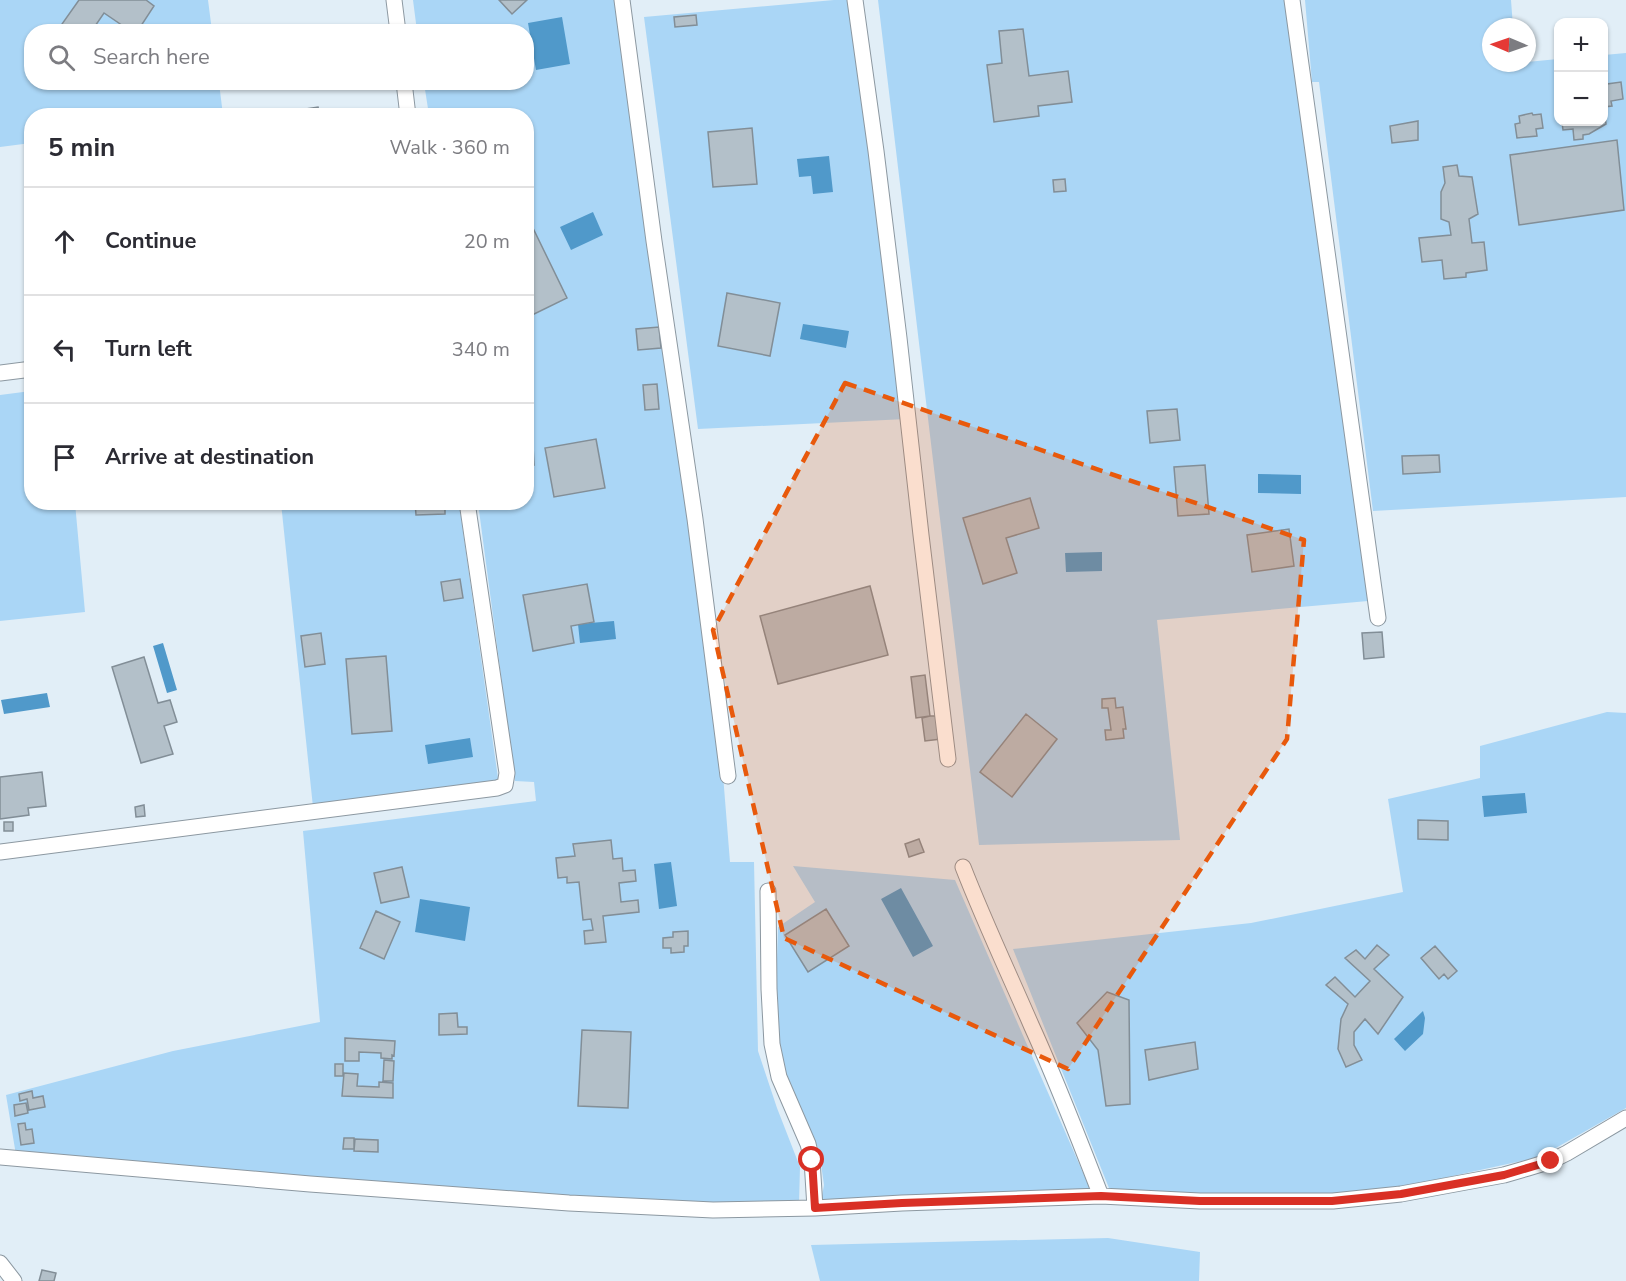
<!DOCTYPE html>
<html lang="en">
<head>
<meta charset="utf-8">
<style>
  :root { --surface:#fff; --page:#f2f2f3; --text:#2b2b33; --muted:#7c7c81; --line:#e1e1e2 }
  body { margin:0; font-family:"Nunito Sans",sans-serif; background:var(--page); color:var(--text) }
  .controls { position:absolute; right:18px; top:18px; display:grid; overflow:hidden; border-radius:12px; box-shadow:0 2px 4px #0004 }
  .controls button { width:54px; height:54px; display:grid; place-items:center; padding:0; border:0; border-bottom:2px solid var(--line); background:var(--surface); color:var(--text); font:30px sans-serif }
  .compass { position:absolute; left:1482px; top:18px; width:54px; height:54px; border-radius:50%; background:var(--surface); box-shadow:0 2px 4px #0004; rotate:272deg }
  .stop { position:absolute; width:18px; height:18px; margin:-14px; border:4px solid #d93025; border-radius:50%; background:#fff }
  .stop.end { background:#d93025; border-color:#fff; box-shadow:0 2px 6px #0008 }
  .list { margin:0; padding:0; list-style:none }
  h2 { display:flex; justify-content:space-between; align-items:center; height:78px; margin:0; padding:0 24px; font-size:26px }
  h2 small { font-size:20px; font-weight:400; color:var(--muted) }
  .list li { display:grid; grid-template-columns:39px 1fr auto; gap:18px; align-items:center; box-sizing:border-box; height:108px; padding:0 24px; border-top:2px solid var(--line) }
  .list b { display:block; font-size:22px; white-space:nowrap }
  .list em { font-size:20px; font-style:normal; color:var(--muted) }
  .icon { flex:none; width:33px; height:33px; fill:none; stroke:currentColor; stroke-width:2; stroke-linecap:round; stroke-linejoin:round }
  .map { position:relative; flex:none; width:1626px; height:1281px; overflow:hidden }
  .search { position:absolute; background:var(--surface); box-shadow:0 2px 4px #0004; left:24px; top:24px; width:510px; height:66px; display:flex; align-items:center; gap:15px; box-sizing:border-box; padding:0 21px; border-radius:24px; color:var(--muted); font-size:22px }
  .panel { position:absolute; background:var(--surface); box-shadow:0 2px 4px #0004; left:24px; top:108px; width:510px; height:402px; border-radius:24px }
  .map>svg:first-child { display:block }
  .green { fill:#aad6f6 }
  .water { fill:#5099ca }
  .building { fill:#b3c0c9; stroke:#828e97; stroke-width:1.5 }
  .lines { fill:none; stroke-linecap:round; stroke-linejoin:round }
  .minor-casing { stroke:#8c98a1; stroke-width:17 }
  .minor { stroke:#fff; stroke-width:15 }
  .route { stroke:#d93025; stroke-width:8 }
  .marked { fill:#e8590c; fill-opacity:0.2; stroke:#e8590c; stroke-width:4.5; stroke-dasharray:12 8; stroke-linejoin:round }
</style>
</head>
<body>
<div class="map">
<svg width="1626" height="1281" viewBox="0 0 1626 1281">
  <rect width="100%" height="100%" fill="#e1eef7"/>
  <path class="green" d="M0 0H208L212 31 32 32V82L219 83 223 115 32 116 31 143 0 147Z
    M413 0H619L721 750 730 862H754L758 1051 777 1108 800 1167 799 1204H660L16 1155 6 1095 173 1051 320 1022 303 831 536 801 534 782 515 781 478 503 526 502V116L429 115 424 83 526 82V32L417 31Z
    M834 0H853L906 419 698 429 644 17Z
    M878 0H1290L1337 378 1368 601 1157 620 1180 840 979 845Z
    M1305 0H1511L1513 27H1491V63H1527V62L1558 59V122H1604V55L1626 53V497L1373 511 1319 82H1312Z
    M31 391 32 502 75 503 85 612 0 621V395Z
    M281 503H459L499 785 313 807Z
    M1607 712 1626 713V1108L1540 1157 1329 1203 1111 1193 1013 949 1251 923 1403 892 1388 799 1480 778V746Z
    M793 866 955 880 1091 1191 821 1201 824 1185 819 1150 780 1059 776 991 778 927 815 902Z
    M1108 1238 1200 1252 1199 1281H820L811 1245Z"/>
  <path class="water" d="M562 17 570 64 536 70 528 23Z
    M829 156 833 192 813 194 811 176 799 177 797 159Z
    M593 212 603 235 571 250 560 227Z
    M803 324 849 331 846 348 800 339Z
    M1258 474 1301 475V494L1258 493Z
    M1102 552V571L1066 572 1065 553Z
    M614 621 616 639 580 643 578 624Z
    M163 643 177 690 167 693 153 646Z
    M47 693 50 707 4 714 1 700Z
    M470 738 473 757 428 764 425 745Z
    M1525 793 1527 813 1484 817 1482 796Z
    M671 862 677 906 659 909 654 864Z
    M901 888 933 946 913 957 881 899Z
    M420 899 470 907 465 941 415 932Z
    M1423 1011 1425 1018 1423 1034 1405 1051 1394 1039Z"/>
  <path class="building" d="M79 0H146L154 6 137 32H132L104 13 91 32H73L62 24Z
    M499 0H527L512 14Z
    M696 15 697 25 675 27 674 17Z
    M1023 29 1029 76 1068 71 1072 102 1038 106 1039 116 994 122 987 65 1002 63 999 31Z
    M1621 82 1623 99 1611 101 1612 106 1604 107 1606 124 1589 134 1583 135V139L1574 140 1573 129 1563 130 1562 122H1604V90H1607V84Z
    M318 107 320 116H286L285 112Z
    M1532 113 1533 115 1541 114 1543 128 1536 129 1537 136 1517 138 1515 124 1520 123 1519 116Z
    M1418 121V140L1392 143 1390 126Z
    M752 128 757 184 713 187 708 132Z
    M1617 140 1624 210 1519 225 1510 155Z
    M1457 165 1459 176 1472 177 1478 214 1469 219 1472 243 1484 242 1487 270 1466 273V277L1444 279 1442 260 1422 262 1419 238 1451 235 1449 222 1441 219V192L1445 183 1443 167Z
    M1065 179 1066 191 1054 192 1053 180Z
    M531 224 567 298 526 318V227Z
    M727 293 780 303 770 356 718 346Z
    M659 327 661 348 638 350 636 329Z
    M657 384 659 409 645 410 643 385Z
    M1177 409 1180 440 1150 443 1147 411Z
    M526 426H532L534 465 526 466Z
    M596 439 605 488 554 497 545 448Z
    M1439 455 1440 472 1403 474 1402 456Z
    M1205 465 1209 514 1178 516 1174 467Z
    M1030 498 1039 528 1006 538 1017 573 983 584 963 518Z
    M415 502H445V514L416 515Z
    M1289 529 1294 566 1252 572 1247 535Z
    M460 579 463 598 444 601 441 582Z
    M587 584 594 622 571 626 574 643 533 651 523 595Z
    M870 586 888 655 778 684 760 616Z
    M1382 632 1384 657 1364 659 1362 633Z
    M321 633 325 664 305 667 301 636Z
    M386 656 392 731 352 734 346 659Z
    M144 657 158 703 170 700 177 722 164 726 173 754 141 763 112 667Z
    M925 675 930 716 916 718 911 677Z
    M1115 698 1116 708 1123 707 1126 729H1123L1124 738 1106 740 1105 730H1111L1108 708H1102V699Z
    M1026 714 1057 739 1012 797 980 772Z
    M930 716H938L941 739 925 741 922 718Z
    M42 772 46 806 28 808 29 815 0 819V777Z
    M144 805 145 816 136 817 135 807Z
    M1418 820 1448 821V840L1418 839Z
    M4 822H13V831H4Z
    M919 839 924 852 909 857 905 844Z
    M611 840 613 859 622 858 623 871 635 870 636 881 619 883 621 902 638 900 639 912 603 916 606 942 585 944 584 931 593 930 591 919 583 920 579 882 567 883V877L558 878 556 858 575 856 573 844Z
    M402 867 409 897 381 903 374 873Z
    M826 909 849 946 808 972 785 935Z
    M376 911 400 922 384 959 360 948Z
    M688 931V946H684V952L671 953V948H663V938L673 937V932Z
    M1377 945 1389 955 1374 969 1403 997 1378 1034 1365 1019 1354 1032V1045L1362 1060 1346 1067 1338 1049 1341 1019 1348 1004 1326 985 1335 977 1355 997 1370 981 1345 958 1356 950 1365 959Z
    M1435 946 1457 971 1448 979 1444 974 1439 979 1421 958Z
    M1107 992 1129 1000 1130 1104 1106 1106 1098 1050 1077 1023Z
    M457 1013 458 1027H467V1034L439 1035V1014Z
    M582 1030 631 1032 628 1108 578 1106Z
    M345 1038 395 1041 394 1056 392 1055V1059L381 1058V1053L359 1052V1061H345Z
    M1195 1042 1198 1069 1149 1080 1145 1050Z
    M384 1060 394 1061 393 1081H383Z
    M335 1064H343V1076H335Z
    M344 1073 358 1074 357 1086 379 1087V1082L393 1083V1098L342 1096Z
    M32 1091 33 1098 43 1096 45 1107 29 1110 27 1099 20 1101 19 1094Z
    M26 1103 28 1113 15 1116 14 1105Z
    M25 1123 26 1130 32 1129 34 1143 21 1145 18 1124Z
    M344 1138H354V1149H343Z
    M355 1139 378 1140V1152L354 1151Z
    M42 1270 56 1273 54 1281H39Z"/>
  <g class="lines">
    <defs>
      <path id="minor" d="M394 0 398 32
        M622 0 654 241 695 519 728 776
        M855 0 876 151 899 338 921 535 948 759
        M1292 0 1378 618
        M404 82 408 116
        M0 373 32 369
        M0 852 497 788 505 785 507 773 467 502
        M963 867C984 921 1009 974 1032 1027 1057 1082 1079 1139 1101 1196
        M768 891 769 989 772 1044 779 1077 808 1144 812 1160 815 1208
        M0 1157 310 1184 569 1203 713 1210 815 1208 902 1203 1101 1196 1200 1201H1333L1401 1194 1504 1175 1528 1168 1551 1161 1567 1153 1626 1118
        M0 1263 14 1281"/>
    </defs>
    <use href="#minor" class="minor-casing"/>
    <use href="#minor" class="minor"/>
  </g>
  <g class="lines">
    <path class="route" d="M812 1160 815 1208 902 1203 1101 1196 1200 1201H1332L1401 1194 1504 1175 1551 1161"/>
  </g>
  <path class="marked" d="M845 383 1304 540 1287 739 1068 1069 784 938 713 630Z"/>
</svg>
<div class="controls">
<button>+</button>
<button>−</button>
</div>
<svg class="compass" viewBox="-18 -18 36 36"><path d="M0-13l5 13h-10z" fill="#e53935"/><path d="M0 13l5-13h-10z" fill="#7c7c81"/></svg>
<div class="stop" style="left:812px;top:1160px"></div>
<div class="stop end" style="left:1551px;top:1161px"></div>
<div class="search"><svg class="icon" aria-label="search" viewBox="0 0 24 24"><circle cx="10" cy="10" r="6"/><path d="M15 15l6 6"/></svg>Search here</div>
<section class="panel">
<h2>5 min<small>Walk · 360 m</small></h2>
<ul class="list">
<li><svg class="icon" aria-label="ahead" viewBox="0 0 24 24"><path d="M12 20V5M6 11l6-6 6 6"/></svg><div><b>Continue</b></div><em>20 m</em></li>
<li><svg class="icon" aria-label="left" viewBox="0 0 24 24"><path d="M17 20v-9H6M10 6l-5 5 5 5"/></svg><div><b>Turn left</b></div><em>340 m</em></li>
<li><svg class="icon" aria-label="arrive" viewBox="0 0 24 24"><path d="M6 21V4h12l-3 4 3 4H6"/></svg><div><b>Arrive at destination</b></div></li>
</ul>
</section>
</div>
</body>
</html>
